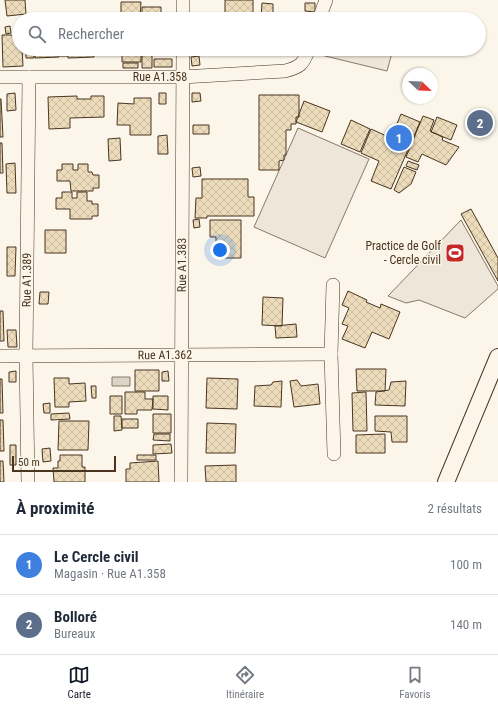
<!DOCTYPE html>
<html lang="fr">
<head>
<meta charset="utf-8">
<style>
  :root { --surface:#fff; --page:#f2f2f3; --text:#1f2937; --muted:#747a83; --line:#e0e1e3; --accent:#111827 }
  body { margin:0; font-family:"Roboto Condensed",sans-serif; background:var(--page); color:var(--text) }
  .compass { position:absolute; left:402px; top:68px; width:36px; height:36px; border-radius:50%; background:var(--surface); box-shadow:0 1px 3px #0004; rotate:113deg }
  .scale { position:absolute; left:12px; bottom:10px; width:104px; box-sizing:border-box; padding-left:4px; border:2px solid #4a3520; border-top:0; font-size:11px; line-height:14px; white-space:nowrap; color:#4a3520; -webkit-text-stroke:3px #fbf6e9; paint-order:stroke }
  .you { position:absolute; left:220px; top:250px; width:14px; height:14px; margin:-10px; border:3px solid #fff; border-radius:50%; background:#1a73e8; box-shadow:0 0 0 6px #1a73e833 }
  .badge { display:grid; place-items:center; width:26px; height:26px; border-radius:50%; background:var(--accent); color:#fff; font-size:13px; font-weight:700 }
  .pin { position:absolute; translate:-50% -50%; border:2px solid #fff; box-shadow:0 1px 4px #0006 }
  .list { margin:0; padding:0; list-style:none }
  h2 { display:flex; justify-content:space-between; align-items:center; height:52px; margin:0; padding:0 16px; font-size:17px }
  h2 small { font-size:13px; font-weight:400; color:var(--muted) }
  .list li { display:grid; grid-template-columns:26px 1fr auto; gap:12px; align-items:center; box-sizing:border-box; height:60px; padding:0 16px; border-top:1px solid var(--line) }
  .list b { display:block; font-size:15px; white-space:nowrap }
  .list p { margin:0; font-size:13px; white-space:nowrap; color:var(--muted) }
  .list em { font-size:13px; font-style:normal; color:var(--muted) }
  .icon { flex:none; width:22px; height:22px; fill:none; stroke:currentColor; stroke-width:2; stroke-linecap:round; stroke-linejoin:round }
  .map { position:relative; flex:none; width:498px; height:482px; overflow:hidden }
  .search { position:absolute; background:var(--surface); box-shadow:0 1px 3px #0004; left:12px; right:12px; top:12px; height:44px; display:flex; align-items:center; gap:10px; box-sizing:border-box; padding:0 14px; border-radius:22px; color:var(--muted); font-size:15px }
  .sheet { height:172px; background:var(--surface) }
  nav { display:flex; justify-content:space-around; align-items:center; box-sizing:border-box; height:56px; border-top:1px solid var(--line); background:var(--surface); font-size:11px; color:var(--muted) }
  nav a { display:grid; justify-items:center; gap:2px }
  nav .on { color:var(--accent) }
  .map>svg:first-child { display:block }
  .green { fill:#ede6d9; stroke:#887966 }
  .water { fill:#dcd4c6; stroke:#887966 }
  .building { fill:url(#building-cross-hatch); stroke:#4a3520 }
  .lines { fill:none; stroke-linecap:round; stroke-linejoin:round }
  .minor-casing { stroke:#4a3520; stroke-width:14 }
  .tertiary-casing { stroke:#4a3520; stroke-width:18 }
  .minor { stroke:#fbf6e9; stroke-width:13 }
  .tertiary { stroke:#fbf6e9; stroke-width:16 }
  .labels { text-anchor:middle; stroke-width:3; stroke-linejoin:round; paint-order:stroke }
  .street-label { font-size:12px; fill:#4a3520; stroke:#fbf6e9 }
  .poi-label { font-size:12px; fill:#4a3520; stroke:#fbf6e9; text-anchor:end }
</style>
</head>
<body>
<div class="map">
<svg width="498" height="482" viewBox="0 0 498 482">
  <defs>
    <pattern id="building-cross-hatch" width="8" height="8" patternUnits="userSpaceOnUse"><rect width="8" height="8" fill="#ecdcbc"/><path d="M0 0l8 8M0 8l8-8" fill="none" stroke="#ccbda1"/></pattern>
  </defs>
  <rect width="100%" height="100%" fill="#fbf6e9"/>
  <path class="green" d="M318 49H393L387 71 317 54Z
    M298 128 369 159 325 258 254 227Z
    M461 220 498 286V289L465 318 419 300 406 303 388 296Z"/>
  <path class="water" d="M112 377H130V386H112Z"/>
  <path class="building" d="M5 0H25L26 14 7 16Z
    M225 0H253V16H225Z
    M121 2H141L140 19H121Z
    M262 3 273 4V17H261Z
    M305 3H315V12L305 11Z
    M142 7H161V19H142Z
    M10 26 11 33 6 34 5 27Z
    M2 35H19V49H22L23 66 3 67Z
    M26 49H34V58H26Z
    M35 49H59V57L35 58Z
    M60 49H67L68 56H60Z
    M68 49H94V57L68 58Z
    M122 49H141V62H122Z
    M142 49H173V52H152V68H142Z
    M199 56 200 65 192 66 191 57Z
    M154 59H172V67H154Z
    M123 63H138V68H123Z
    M15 93 16 110 7 111V94Z
    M159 93H166V104H159Z
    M192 93H200L201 101 192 102Z
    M259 95H299V117H296V124H291V130H286V155H284V160L279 161V170H259Z
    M77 96V99H91V96H104V117L70 118V128L49 129 48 97Z
    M134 98H151V135H130V125H117L118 103 134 104Z
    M0 99H1L3 137H0Z
    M304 101 330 111 322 132 296 122Z
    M401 114 420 122 391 189 371 181 379 161 361 153 371 129 391 138Z
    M423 116 434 120 430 131 443 137 442 140 459 147 446 165 422 154 418 162 406 157Z
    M437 117 457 125 451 140 431 132Z
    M351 120 370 129 360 152 341 144Z
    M193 125H209V134H193Z
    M167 135 168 154H158V136Z
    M120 138 121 160 109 161 108 139Z
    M0 143H2L3 173H0Z
    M408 161 419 165 417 170 406 166Z
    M15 163 16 193H7L6 164Z
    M62 164H73V170H78V164H88V172H92L93 175H99V188H93V191H71L70 181H57V170H62Z
    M200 167 201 176 193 177 192 168Z
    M404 167 416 172 411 184 399 193 394 190Z
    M202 179H248V197H254V216H207V218H195L196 198H202Z
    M62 192H72V198H77V192H87V201H92V204H98V216H92V219H70V209H56V198H62Z
    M471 209 498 258V281L461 214Z
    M199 219 200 227 194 228 193 220Z
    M210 220H241V258H216V237H210Z
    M45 230H66V253H45Z
    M7 247H16L15 276H7Z
    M348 291 367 300 366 302 380 308 381 304 400 312 389 339 372 332 365 348 342 339 348 326 342 324 349 308 342 305Z
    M40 292H49L48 304H39Z
    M263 297 283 298 282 326 262 325Z
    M0 311H3L4 341H0Z
    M296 324 297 337 276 338 275 326Z
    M7 330H16L17 347H8Z
    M356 369H386L385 391H357Z
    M135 370H159V391H135Z
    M16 371V382H9V372Z
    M168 371 169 381H162V372Z
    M54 378H69V384L85 383 86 401 69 402V407H55Z
    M207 378 238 379 237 409 206 408Z
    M0 379H2L3 413H0Z
    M297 380 301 386 318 384 320 404 294 407 290 381Z
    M282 381 281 407 254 406 255 386 271 385 273 382Z
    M406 381 405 406 375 405 376 392 389 390 391 382Z
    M91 386H96V398H92Z
    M125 392H145V399H153L152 410H137V414H125Z
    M366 392 367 431H353L352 393Z
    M110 396H122V414H110Z
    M153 396H168V410L153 409Z
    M50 403V413H44L43 404Z
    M69 413 70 419 51 420V414Z
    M153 414H171V433H153Z
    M114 416H121L122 430 114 431Z
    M375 416H407V442H392L391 432 375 431Z
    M122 419H138V428H122Z
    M0 420H3L4 451H0Z
    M59 421H89L88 450H58Z
    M207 423 236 424 235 453H206Z
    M154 434H170V441L153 440Z
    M385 434V453H356V435Z
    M171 444 172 453 153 454V445Z
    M10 445H16V465H10Z
    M50 448 51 461 43 462 42 449Z
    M60 455H82V467H85V482H54L53 468H58V461H60Z
    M137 455H156V460H137Z
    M0 461H3L4 482H0Z
    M158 461 159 482H126V469H130V463Z
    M236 465V482H206L205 466Z"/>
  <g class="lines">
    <defs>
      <g id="minor">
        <path d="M183 0V19"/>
        <path d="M319 19 326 0"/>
        <path id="s1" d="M0 77H182L285 71C301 67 303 64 309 49"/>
        <path d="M333 285 331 354 334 454"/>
        <path id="s2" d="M0 356 331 354"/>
        <path id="s3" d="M28 482 26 356 29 77"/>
        <path id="s4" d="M181 482 183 49"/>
      </g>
      <path id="tertiary" d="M446 482 498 357"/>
    </defs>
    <use href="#minor" class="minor-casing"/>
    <use href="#tertiary" class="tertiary-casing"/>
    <use href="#minor" class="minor"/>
    <use href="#tertiary" class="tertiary"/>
  </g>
  <defs>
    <symbol id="stadium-square" viewBox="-11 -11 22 22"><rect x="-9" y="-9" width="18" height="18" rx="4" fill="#c62828" stroke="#fbf6e9"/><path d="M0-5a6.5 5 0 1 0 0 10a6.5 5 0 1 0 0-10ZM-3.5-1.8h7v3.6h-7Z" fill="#fff"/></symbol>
  </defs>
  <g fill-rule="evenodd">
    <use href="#stadium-square" x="444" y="242" width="22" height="22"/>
  </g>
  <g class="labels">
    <g class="street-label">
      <text dy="4" stroke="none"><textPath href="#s1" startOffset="160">Rue A1.358</textPath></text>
      <text dy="4" stroke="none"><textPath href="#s4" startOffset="217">Rue A1.383</textPath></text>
      <text dy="4" stroke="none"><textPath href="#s3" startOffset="202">Rue A1.389</textPath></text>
      <text dy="4" stroke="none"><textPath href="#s2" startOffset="165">Rue A1.362</textPath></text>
    </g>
    <g class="poi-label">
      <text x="441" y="250">Practice de Golf<tspan x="441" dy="14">- Cercle civil</tspan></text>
    </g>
  </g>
</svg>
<svg class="compass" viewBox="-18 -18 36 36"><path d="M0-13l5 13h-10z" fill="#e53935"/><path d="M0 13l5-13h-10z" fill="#747a83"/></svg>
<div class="scale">50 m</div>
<div class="you"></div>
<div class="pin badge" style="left:399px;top:138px;background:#3f7fe0">1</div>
<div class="pin badge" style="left:480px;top:123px;background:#5c6f8a">2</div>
<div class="search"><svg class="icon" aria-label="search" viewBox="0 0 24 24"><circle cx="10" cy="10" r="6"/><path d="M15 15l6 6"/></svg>Rechercher</div>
</div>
<section class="sheet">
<h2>À proximité<small>2 résultats</small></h2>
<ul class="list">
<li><span class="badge" style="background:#3f7fe0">1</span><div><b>Le Cercle civil</b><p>Magasin · Rue A1.358</p></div><em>100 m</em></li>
<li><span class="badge" style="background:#5c6f8a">2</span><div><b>Bolloré</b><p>Bureaux</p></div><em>140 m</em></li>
</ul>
</section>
<nav>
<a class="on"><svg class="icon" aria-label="map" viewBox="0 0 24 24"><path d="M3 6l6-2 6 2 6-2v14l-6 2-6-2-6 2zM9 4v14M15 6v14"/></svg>Carte</a>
<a><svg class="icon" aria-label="directions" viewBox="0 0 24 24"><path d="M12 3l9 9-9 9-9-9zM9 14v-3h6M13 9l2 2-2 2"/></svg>Itinéraire</a>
<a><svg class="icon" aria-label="saved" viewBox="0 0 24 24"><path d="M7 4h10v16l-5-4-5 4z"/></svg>Favoris</a>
</nav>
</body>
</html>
